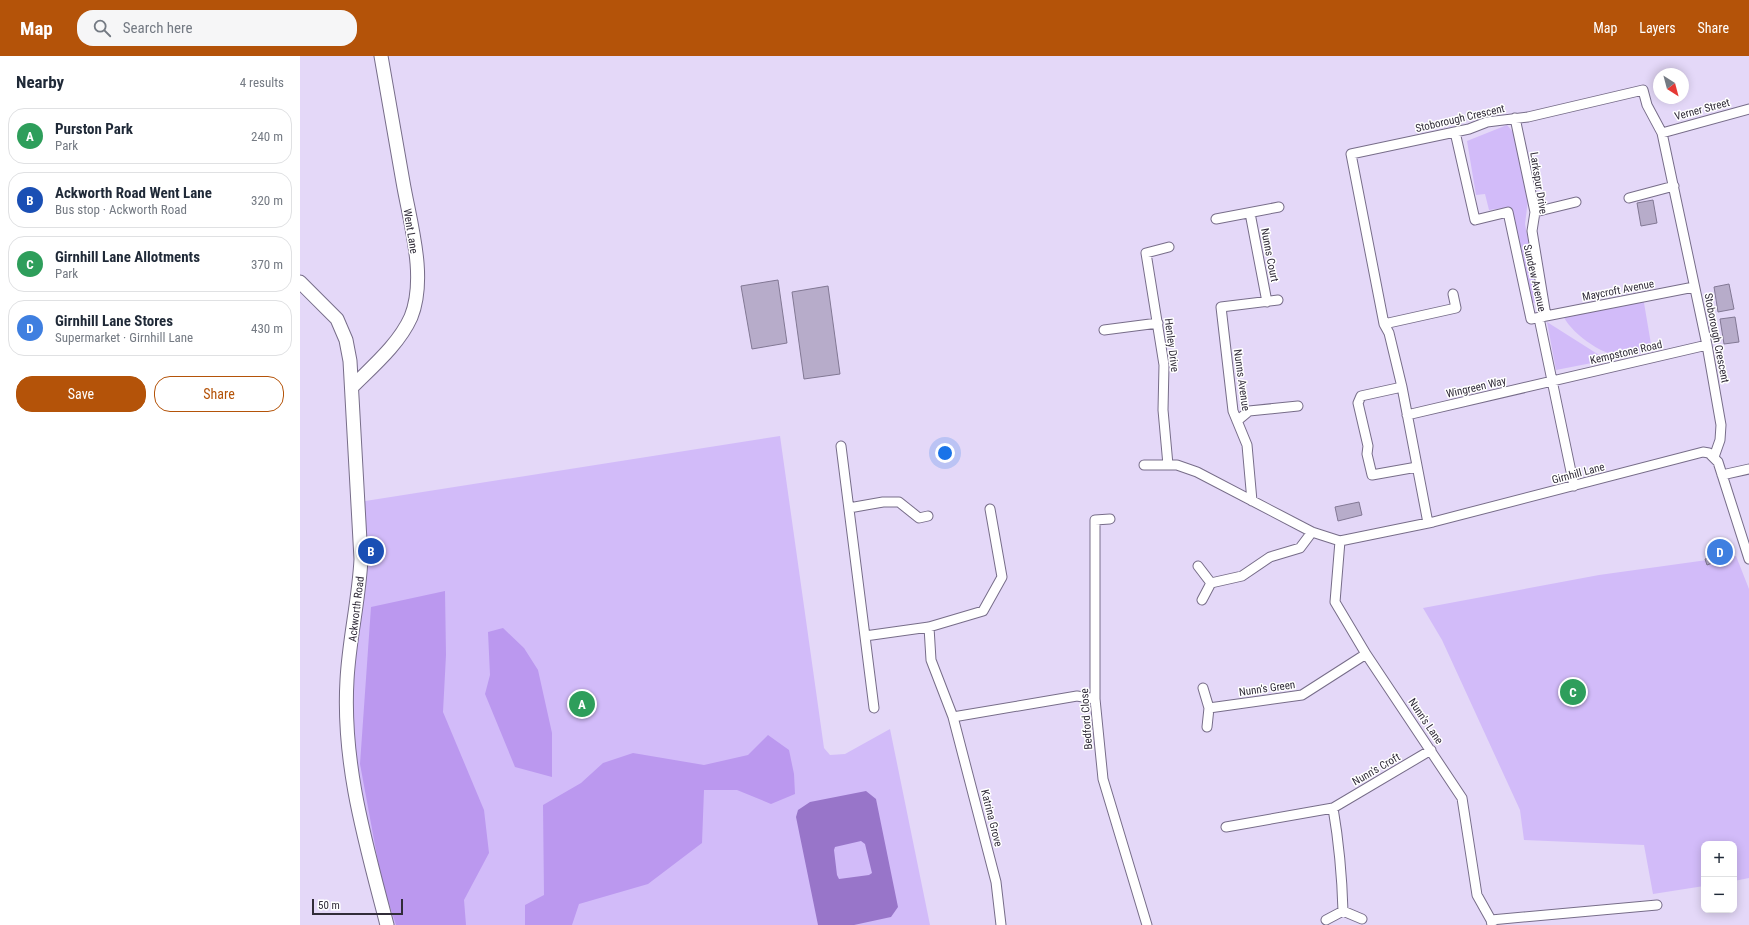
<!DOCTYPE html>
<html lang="en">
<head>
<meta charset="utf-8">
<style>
  :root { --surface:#fff; --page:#f6f6f7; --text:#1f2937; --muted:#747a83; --line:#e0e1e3; --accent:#b45309 }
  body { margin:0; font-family:"Roboto Condensed",sans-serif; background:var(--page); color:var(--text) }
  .controls { position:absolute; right:12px; bottom:12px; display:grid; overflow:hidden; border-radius:8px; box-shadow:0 2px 10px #0003 }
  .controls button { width:36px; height:36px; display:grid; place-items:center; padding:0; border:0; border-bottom:1px solid var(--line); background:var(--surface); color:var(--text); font:20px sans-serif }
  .compass { position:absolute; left:1353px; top:12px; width:36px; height:36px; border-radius:50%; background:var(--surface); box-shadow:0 2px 10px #0003; rotate:144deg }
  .scale { position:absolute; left:12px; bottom:10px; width:91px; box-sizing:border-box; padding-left:4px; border:2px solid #312c39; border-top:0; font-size:11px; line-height:14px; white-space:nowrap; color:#312c39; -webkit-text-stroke:3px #fff; paint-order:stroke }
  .you { position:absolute; left:645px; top:397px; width:14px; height:14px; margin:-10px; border:3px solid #fff; border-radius:50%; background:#1a73e8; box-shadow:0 0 0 6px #1a73e833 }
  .badge { display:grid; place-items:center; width:26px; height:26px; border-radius:50%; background:var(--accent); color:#fff; font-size:13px; font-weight:700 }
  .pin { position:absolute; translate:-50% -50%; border:2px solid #fff; box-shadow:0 1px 4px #0006 }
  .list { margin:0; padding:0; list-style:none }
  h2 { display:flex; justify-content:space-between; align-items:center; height:52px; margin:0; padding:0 16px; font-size:17px }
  h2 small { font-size:13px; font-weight:400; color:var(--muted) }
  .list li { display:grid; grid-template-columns:26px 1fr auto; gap:12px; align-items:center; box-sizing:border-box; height:56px; margin:0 8px 8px; padding:0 8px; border:1px solid var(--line); border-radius:16px }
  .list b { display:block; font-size:15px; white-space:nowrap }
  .list p { margin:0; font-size:13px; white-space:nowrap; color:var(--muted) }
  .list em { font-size:13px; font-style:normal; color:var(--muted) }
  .actions { display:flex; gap:8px; padding:12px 16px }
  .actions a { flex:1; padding:9px 0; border:1px solid var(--accent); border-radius:16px; text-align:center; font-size:14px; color:var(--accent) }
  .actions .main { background:var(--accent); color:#fff }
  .icon { flex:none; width:22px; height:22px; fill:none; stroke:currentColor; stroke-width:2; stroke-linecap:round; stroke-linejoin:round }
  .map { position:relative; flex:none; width:1449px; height:869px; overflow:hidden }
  header { display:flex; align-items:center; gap:24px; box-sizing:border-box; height:56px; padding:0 20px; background:var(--accent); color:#fff }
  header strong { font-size:19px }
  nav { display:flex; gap:22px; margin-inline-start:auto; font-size:14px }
  .search { width:280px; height:36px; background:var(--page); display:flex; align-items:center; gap:10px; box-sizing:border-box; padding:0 14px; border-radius:16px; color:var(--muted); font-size:15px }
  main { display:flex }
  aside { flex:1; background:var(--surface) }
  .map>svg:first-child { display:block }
  .green { fill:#d2bbf9 }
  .forest { fill:#bb98ef }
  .water { fill:#9875c9; fill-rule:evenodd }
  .building { fill:#b7acca; stroke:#827894 }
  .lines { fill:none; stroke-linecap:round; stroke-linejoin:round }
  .street-casing { stroke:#776d89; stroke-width:11 }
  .secondary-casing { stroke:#776d89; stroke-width:15 }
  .street { stroke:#fff; stroke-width:9 }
  .secondary { stroke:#fff; stroke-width:13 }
  .labels { text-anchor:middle; stroke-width:3; stroke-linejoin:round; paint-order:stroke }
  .street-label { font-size:11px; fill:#312c39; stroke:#fff }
</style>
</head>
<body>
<header>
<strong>Map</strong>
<div class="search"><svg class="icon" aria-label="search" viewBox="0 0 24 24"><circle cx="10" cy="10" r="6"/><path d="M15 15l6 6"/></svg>Search here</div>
<nav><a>Map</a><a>Layers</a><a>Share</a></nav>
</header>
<main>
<aside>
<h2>Nearby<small>4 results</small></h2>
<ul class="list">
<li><span class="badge" style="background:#2e9e5b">A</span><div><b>Purston Park</b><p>Park</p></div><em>240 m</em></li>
<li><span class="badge" style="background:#1a4fb4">B</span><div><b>Ackworth Road Went Lane</b><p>Bus stop · Ackworth Road</p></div><em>320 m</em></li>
<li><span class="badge" style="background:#2e9e5b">C</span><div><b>Girnhill Lane Allotments</b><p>Park</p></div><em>370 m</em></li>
<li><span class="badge" style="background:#3f7fe0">D</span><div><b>Girnhill Lane Stores</b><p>Supermarket · Girnhill Lane</p></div><em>430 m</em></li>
</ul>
<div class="actions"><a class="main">Save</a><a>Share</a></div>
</aside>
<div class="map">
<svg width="1449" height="869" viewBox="0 0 1449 869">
  <rect width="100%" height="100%" fill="#e4d8f8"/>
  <path class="green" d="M1207 69 1213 76 1228 144 1225 168 1240 246 1231 247 1210 151 1189 154 1185 138 1176 139 1167 85Z
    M1343 241 1352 294C1343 296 1332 300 1322 300 1302 300 1268 275 1262 257Z
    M1247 266 1307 304 1256 314Z
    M480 380 524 692 530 699 545 698 590 673 630 869H87L49 701 59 446Z
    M1436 500 1449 533V822L1434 825V788H1404V830L1353 838 1344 789 1224 784 1220 754 1142 584 1123 552 1299 519Z"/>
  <path class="forest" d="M145 535 146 599 143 656 184 754 189 797 164 844 166 869H96L82 827 60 708 71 551Z
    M203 572 224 592 238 614 252 677V721L215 711 185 638 190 619 188 576Z
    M468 679 489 694 494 718 495 738 471 748 437 734H404L402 787 348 828 279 848 272 869H225V849L244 839 243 749 281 727 303 707 333 697 404 709 448 699Z"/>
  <path class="water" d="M566 735 576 743 598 851 591 861 554 869H518L496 761 498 754 510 746ZM561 785 565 788 572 817 569 819 539 823 537 819 534 794 535 791Z"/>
  <path class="building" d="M1353 144 1357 167 1341 170 1337 147Z
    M478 224 487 287 452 293 441 230Z
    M1429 228 1434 253 1418 256 1414 231Z
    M528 230 540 318 504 323 492 236Z
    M1435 261 1439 286 1424 288 1420 263Z
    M1059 446 1062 459 1038 465 1035 451Z
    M1427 485 1433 499 1407 509 1405 503 1411 501 1408 493Z"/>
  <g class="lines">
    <defs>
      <path id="street" d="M1155 76 1175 164 1208 156 1231 263 1246 260 1232 175 1235 156 1215 62
        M1362 77 1449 53
        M1329 142 1374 130
        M1235 156 1276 146
        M950 157 967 246
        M916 163 979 151
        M1246 260 1394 231
        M1239 262 1274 430
        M1084 268 1156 252 1153 238
        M804 274 858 267
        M1102 331 1061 340 1058 347 1068 390 1067 398 1072 419 1117 411
        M1107 359 1407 289
        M937 365 949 355 998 350
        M541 390 574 652
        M844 409H877L897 416 1012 476 1040 485
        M868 409 863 354 864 309 846 197 869 191
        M1422 419 1449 413
        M952 445 947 389 933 355 921 251 978 244
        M549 452 583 446H599L619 462 628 460
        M810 463 795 464V643L803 723 847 869
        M1128 467 1102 331 1089 277 1084 268 1051 98 1169 73 1187 66 1228 61 1343 34 1347 49 1362 77 1407 289 1421 369 1420 384 1414 401
        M1040 485 1133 466 1403 396 1409 397 1418 406 1449 503
        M1040 485 1035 546 1066 598 1162 742 1177 839 1191 864 1192 869
        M898 510 911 527 902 544
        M911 527 942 520 970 501 1000 492 1012 476
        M629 571 631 604 653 661 696 826 701 869
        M565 580 629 571 683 555 702 521 690 453
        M903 632 909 652 907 671
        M909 652 1002 639 1066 598
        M653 661 777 640 795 643
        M1033 752C1039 787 1042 820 1043 855
        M926 771 1033 752 1131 694
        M1026 864 1043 855 1062 863
        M1191 864 1357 849"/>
      <path id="secondary" d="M0 226 37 263 46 284 50 305 61 503C59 544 49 584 47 624 42 709 66 788 87 869
        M52 331C73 310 99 288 111 261 127 221 110 167 103 126 96 84 88 42 81 0"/>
    </defs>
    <use href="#street" class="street-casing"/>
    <use href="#secondary" class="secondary-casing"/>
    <use href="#street" class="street"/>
    <use href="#secondary" class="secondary"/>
  </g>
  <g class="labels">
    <g class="street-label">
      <text transform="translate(1402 53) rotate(-15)" y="4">Verner Street</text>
      <text transform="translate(1160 62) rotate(-13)" y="4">Stoborough Crescent</text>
      <text transform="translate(1239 127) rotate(81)" y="4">Larkspur Drive</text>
      <text transform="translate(111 175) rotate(81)" y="4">Went Lane</text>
      <text transform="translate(970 199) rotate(79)" y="4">Nunns Court</text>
      <text transform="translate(1235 222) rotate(77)" y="4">Sundew Avenue</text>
      <text transform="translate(1318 234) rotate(-11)" y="4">Maycroft Avenue</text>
      <text transform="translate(1417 282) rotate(79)" y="4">Stoborough Crescent</text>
      <text transform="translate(872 289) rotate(83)" y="4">Henley Drive</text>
      <text transform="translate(1326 296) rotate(-13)" y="4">Kempstone Road</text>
      <text transform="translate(942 324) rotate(82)" y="4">Nunns Avenue</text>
      <text transform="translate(1176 331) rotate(-13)" y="4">Wingreen Way</text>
      <text transform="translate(1278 417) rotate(-15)" y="4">Girnhill Lane</text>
      <text transform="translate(56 553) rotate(-83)" y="4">Ackworth Road</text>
      <text transform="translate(967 632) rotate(-8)" y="4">Nunn's Green</text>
      <text transform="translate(786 663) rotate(-94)" y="4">Bedford Close</text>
      <text transform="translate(1126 665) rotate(56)" y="4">Nunn's Lane</text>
      <text transform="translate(1076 713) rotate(-30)" y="4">Nunn's Croft</text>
      <text transform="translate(692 762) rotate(76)" y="4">Katrina Grove</text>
    </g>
  </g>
</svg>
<div class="controls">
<button>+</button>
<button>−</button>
</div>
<svg class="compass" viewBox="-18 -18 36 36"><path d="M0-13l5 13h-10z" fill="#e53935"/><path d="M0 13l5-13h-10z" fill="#747a83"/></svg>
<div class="scale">50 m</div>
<div class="you"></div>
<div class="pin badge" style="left:282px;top:648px;background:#2e9e5b">A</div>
<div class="pin badge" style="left:71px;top:495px;background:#1a4fb4">B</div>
<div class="pin badge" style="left:1273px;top:636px;background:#2e9e5b">C</div>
<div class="pin badge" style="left:1420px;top:496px;background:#3f7fe0">D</div>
</div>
</main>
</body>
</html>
